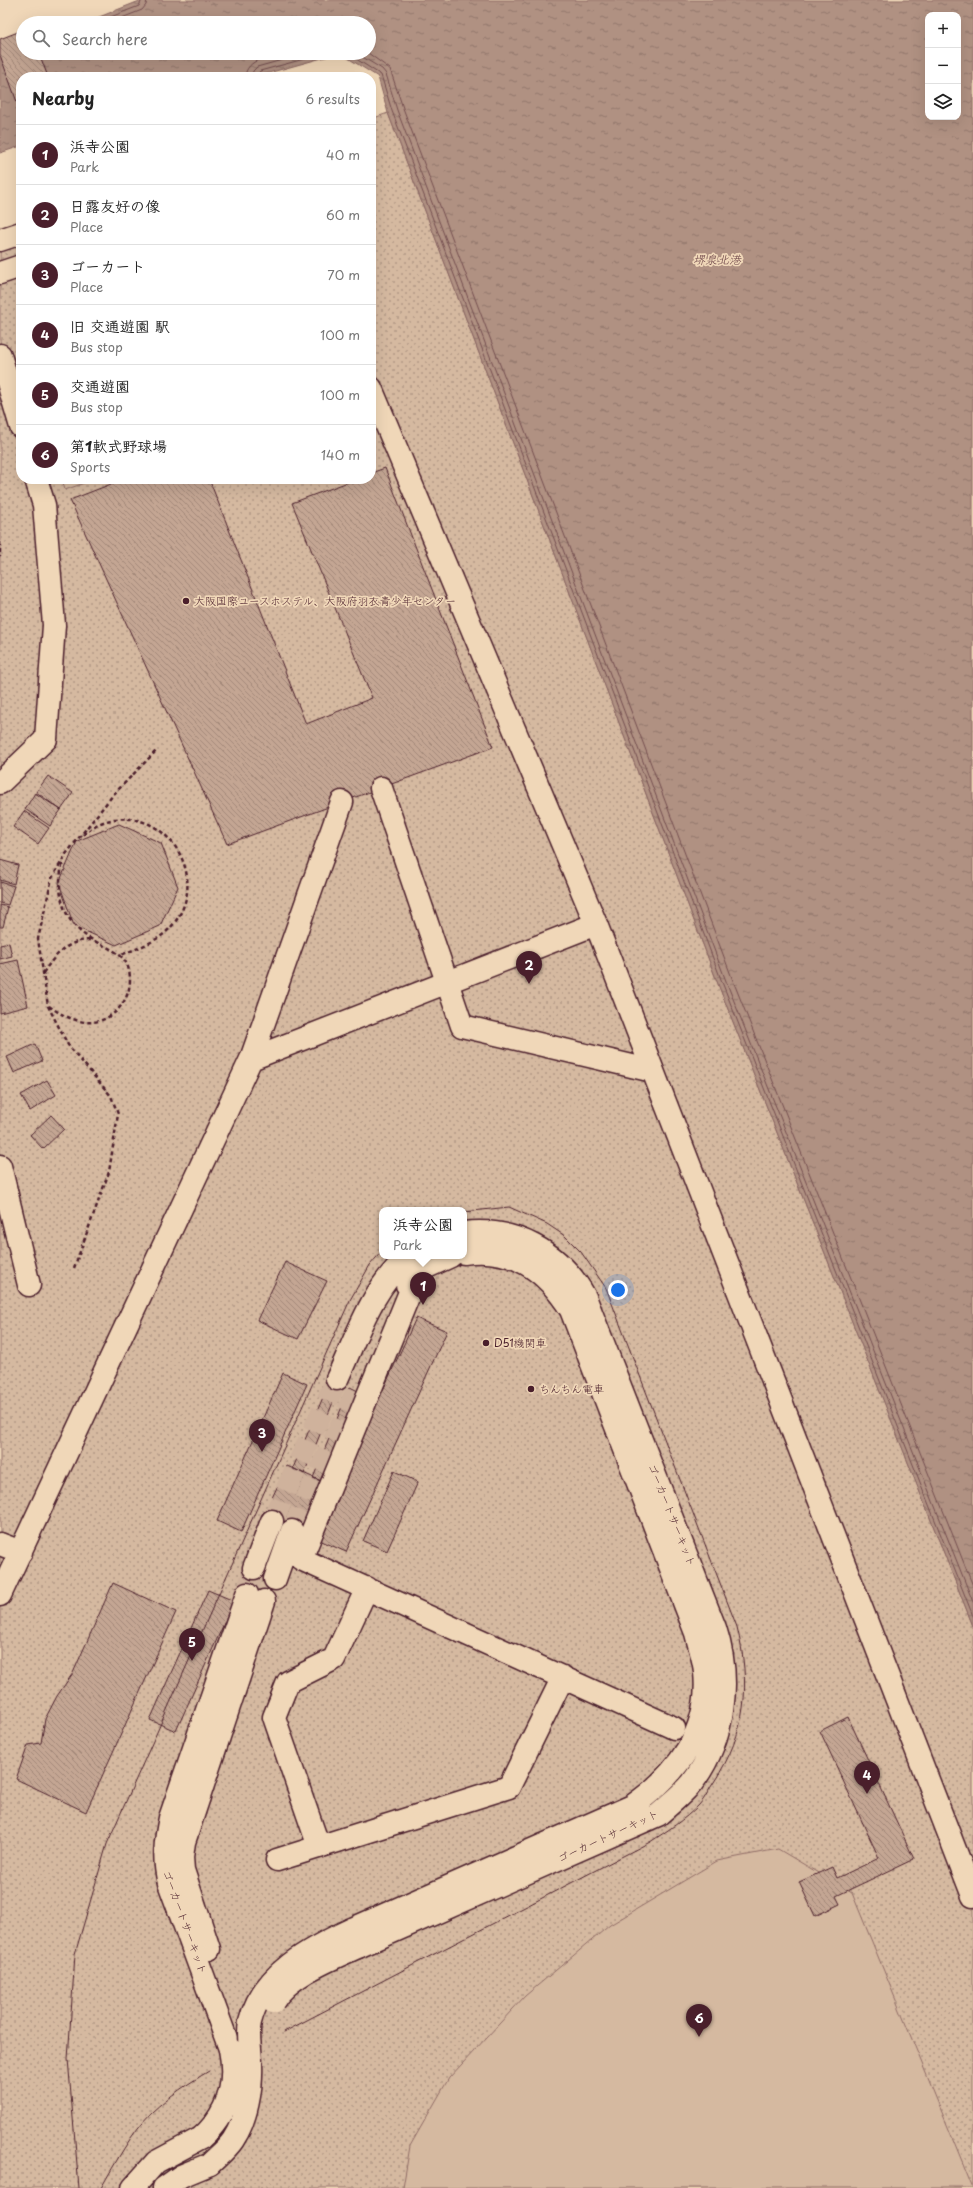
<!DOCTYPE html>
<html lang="en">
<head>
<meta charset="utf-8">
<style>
  :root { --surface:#fff; --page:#f6f6f6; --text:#222; --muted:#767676; --line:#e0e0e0; --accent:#4a1f2b }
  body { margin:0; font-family:"Playpen Sans","Klee One",sans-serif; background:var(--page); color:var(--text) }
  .controls { position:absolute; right:12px; top:12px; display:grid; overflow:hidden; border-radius:8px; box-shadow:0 4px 16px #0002 }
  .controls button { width:36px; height:36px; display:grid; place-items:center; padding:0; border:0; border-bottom:1px solid var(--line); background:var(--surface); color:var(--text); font:20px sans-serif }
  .you { position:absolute; left:618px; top:1290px; width:14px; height:14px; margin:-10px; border:3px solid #fff; border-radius:50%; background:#1a73e8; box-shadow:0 0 0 6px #1a73e833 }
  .badge { display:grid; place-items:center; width:26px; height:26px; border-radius:50%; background:var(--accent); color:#fff; font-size:13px; font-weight:700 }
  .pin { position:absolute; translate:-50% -33px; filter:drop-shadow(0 1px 2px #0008) }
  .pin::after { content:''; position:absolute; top:21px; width:14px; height:12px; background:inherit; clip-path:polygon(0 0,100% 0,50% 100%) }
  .popup { position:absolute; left:379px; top:1207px; width:88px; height:52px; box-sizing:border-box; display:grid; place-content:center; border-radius:8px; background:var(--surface); filter:drop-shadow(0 1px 3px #0005); font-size:13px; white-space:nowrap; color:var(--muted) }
  .popup b { font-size:15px; color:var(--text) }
  .popup::after { content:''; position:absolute; left:50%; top:100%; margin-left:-8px; border:8px solid transparent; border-top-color:var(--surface) }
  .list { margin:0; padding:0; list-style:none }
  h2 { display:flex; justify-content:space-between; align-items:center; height:52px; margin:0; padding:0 16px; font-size:17px }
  h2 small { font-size:13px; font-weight:400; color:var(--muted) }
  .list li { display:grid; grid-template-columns:26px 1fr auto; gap:12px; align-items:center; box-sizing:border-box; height:60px; padding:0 16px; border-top:1px solid var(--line) }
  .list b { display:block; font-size:15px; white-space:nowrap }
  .list p { margin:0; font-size:13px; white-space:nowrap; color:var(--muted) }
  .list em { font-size:13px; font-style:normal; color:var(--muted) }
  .icon { flex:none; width:22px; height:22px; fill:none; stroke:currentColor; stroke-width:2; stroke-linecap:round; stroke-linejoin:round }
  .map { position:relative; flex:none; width:973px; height:2188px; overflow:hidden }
  .search { position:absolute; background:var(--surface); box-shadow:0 4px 16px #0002; left:16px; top:16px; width:360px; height:44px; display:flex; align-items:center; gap:10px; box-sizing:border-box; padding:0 14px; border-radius:22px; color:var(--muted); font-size:15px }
  .panel { position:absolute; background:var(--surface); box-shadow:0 4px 16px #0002; left:16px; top:72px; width:360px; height:412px; border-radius:16px }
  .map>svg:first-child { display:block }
  .green { fill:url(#green-dots); stroke:#906c66; fill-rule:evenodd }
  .pitch { fill:#d5b9a0; stroke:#906c66 }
  .water { fill:url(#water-ripples); stroke:#87635f; fill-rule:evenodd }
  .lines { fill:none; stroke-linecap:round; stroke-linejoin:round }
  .shore { stroke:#734d4e; stroke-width:1 }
  .building { fill:url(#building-back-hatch); stroke:#4a1f2b }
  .minor-tunnel { stroke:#cfb29c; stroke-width:22; stroke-dasharray:22 11; stroke-linecap:butt }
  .minor-casing { stroke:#4a1f2b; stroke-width:25 }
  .path { stroke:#4a1f2b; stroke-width:2.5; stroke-dasharray:4 3; stroke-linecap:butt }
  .minor { stroke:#f0d7b8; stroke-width:22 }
  .tram { stroke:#4a1f2b; stroke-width:1 }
  .minor-bridge-casing { stroke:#4a1f2b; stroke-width:25; stroke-linecap:butt }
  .minor-bridge { stroke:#f0d7b8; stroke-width:22 }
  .poi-dot { fill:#4a1f2b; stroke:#f0d7b8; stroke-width:1.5 }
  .labels { text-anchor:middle; stroke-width:3.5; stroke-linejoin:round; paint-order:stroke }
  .poi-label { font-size:11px; fill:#4a1f2b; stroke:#f0d7b8; text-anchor:start }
  .street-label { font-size:11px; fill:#4a1f2b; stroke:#f0d7b8 }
  .water-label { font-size:12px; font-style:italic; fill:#643c41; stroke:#f0d7b8 }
</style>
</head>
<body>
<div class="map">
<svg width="973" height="2188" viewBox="0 0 973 2188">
  <defs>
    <pattern id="green-dots" width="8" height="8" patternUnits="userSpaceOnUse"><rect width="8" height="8" fill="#d5b9a0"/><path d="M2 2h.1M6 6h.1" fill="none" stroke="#af9683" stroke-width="1.8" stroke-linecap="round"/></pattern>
    <pattern id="water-ripples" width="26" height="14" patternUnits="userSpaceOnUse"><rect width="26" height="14" fill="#b09182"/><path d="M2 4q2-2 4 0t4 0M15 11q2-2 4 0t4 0" fill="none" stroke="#91766b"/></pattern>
    <pattern id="building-back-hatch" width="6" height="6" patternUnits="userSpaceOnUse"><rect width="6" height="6" fill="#c4a693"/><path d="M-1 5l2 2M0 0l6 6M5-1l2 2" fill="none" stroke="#a18778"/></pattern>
  </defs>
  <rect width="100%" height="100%" fill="#f0d7b8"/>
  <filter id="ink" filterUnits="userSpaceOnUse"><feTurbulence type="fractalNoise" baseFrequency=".025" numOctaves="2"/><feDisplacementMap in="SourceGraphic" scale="8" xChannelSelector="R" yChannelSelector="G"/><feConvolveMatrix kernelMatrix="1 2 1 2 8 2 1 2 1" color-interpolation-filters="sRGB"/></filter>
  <g filter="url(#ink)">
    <path class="green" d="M388 113 718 984 973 1626V2188H0V240L21 233V479H371V119ZM382 1210H464V1256H382Z"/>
    <path class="pitch" d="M62 479H95L65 490Z
      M778 1849 852 1893 973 2188H403L410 2146 449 2078 525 1996 610 1925 717 1861Z"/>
    <path class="water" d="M142 0H973V1626L718 984 388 113 378 77 340 53 254 77H21V146L0 153V57L23 47V53H369V23H84ZM928 15H958V117H928Z"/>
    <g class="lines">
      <path class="shore" d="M95 23 139 6 142 0
        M109 23 142 10 146 5 147 0
        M347 53 381 75 392 111 722 982 973 1616
        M356 53 382 69 386 74 397 110 726 981 973 1602
        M368 53 390 69 403 108 732 978 973 1586
        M245 77C246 58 270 57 285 53
        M252 77 253 71 257 67 307 53
        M257 77 260 71 326 53"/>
    </g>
    <path class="building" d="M23 30V53H39L48 77H21V113L0 55V39Z
      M385 468 493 747 227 844 70 500 124 479H209L306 724 372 698 292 503 356 479H371V473Z
      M48 776 73 793 61 810 36 792Z
      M35 793 61 810 50 826 25 809Z
      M24 811 49 828 38 844 13 827Z
      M119 824 161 843 178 887 160 926 116 945 74 926 59 883 77 841Z
      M0 860 18 865 14 884 0 880Z
      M0 882 14 886 8 905 0 903Z
      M0 905 8 907 3 927H0Z
      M9 943 12 956 0 959V945Z
      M18 960 28 1006 0 1013V964Z
      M35 1044 42 1061 14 1073 7 1057Z
      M47 1080 56 1095 30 1111 21 1095Z
      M51 1115 64 1129 43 1149 30 1135Z
      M285 1262 327 1281 298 1339 257 1320Z
      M416 1318 447 1331 346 1552 315 1538Z
      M283 1373 307 1384 241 1532 217 1521Z
      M332 1376 342 1380 304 1474 293 1468Z
      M350 1387 362 1393 326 1483 313 1478Z
      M287 1466 326 1483 302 1536 263 1517Z
      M394 1471 418 1482 387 1551 363 1541Z
      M113 1583 176 1612 86 1812 16 1779 28 1745 41 1743 45 1719 57 1696 73 1673Z
      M208 1590 234 1601 176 1731 150 1720Z
      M848 1717 914 1859 836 1896 840 1904 815 1916 799 1882 832 1867 837 1878 879 1858 820 1731Z"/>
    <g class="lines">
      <path class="minor-tunnel" d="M272 1521 337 1379
        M292 1531 357 1390
        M247 1594 254 1568"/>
      <defs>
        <path id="minor" d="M0 240 21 233
          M0 273 21 266
          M0 355 21 427
          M371 388 596 924 973 1896
          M0 783 46 739 54 625 44 505 36 479
          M381 788 462 1026 653 1071
          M251 1059 342 802
          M0 1166 29 1285
          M417 1275 301 1559 674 1728
          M407 1285 427 1267 451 1256
          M337 1379C357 1336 372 1287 409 1256
          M0 1544 21 1552
          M254 1568 272 1521
          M275 1579 292 1531
          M0 1595 251 1059 596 924
          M319 1847 274 1717 288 1682 334 1659 367 1588
          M277 1860 509 1787 563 1677
          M352 1929 632 1806C677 1775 711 1730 705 1672 704 1659 699 1646 696 1633L571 1310C546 1270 513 1246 464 1253
          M358 1947 658 1815C669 1805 682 1795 692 1783 725 1740 732 1680 715 1628L585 1297C560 1252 515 1227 464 1233
          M209 1949 183 1870 182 1857 184 1842 264 1601
          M230 2049 169 1883C163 1860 165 1841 170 1818L247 1594
          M133 2188 156 2162 201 2138
          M164 2188 181 2176 210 2164"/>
      </defs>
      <use href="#minor" class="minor-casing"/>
      <path class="path" d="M0 542V557
        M83 835C88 831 93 827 98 824 161 797 216 876 171 927 159 941 138 948 121 955
        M43 973C55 955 68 940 90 940
        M49 1006C60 1014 71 1020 85 1022 114 1025 137 995 128 967 122 951 106 948 93 940 62 924 54 889 64 859
        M74 1268 109 1172 118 1114 111 1096 68 1045 48 1006 38 939 52 878 66 854 113 795 156 751"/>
      <use href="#minor" class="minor"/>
      <path class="tram" d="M284 2032 650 1842C667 1831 684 1820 699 1805 705 1799 709 1789 714 1782 747 1732 751 1684 737 1627L606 1288 581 1252 565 1236 547 1224 509 1207 464 1212
        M79 2188 68 2059 75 1954 107 1844 350 1300 370 1265 382 1251
        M101 2188C116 2162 131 2133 152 2112 169 2096 189 2083 209 2071"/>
      <defs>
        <path id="minor-bridge" d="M273 2002C288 1976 331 1959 358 1947
          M201 2138C227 2115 237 2084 230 2049
          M210 2164C218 2156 227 2149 233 2140 247 2119 252 2088 251 2064 251 2050 247 2035 250 2022 262 1973 311 1948 352 1929"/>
      </defs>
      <use href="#minor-bridge" class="minor-bridge-casing"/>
      <use href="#minor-bridge" class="minor-bridge"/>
    </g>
  </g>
  <g class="poi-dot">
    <circle cx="186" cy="601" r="4"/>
    <circle cx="486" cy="1343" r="4"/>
    <circle cx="531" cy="1389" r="4"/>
  </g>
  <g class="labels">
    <g class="poi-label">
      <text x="194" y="605">大阪国際ユースホステル、大阪府羽衣青少年センター</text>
      <text x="494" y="1347">D51機関車</text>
      <text x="539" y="1393">ちんちん電車</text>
    </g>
    <g class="street-label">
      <text transform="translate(672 1515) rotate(68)" y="4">ゴーカートサーキット</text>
      <text transform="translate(608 1836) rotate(-25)" y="4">ゴーカートサーキット</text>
      <text transform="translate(185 1922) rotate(70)" y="4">ゴーカートサーキット</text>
    </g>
    <g class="water-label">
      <text x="717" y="264">堺泉北港</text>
    </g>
  </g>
</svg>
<div class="controls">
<button>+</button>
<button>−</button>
<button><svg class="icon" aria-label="layers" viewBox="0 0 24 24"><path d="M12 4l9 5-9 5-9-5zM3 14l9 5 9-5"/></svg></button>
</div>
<div class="you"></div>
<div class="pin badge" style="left:423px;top:1305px">1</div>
<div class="popup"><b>浜寺公園</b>Park</div>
<div class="pin badge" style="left:529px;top:984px">2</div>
<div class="pin badge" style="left:262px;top:1452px">3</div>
<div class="pin badge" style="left:867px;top:1794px">4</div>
<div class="pin badge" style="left:192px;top:1661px">5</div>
<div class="pin badge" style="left:699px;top:2037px">6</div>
<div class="search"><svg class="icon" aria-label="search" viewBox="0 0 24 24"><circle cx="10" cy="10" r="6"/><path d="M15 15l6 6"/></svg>Search here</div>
<section class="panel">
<h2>Nearby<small>6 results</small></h2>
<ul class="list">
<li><span class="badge">1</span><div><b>浜寺公園</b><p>Park</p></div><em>40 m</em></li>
<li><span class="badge">2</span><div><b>日露友好の像</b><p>Place</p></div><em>60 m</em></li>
<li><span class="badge">3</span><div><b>ゴーカート</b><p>Place</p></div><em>70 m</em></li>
<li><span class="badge">4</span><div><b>旧 交通遊園 駅</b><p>Bus stop</p></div><em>100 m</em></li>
<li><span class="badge">5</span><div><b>交通遊園</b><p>Bus stop</p></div><em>100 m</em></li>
<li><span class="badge">6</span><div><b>第1軟式野球場</b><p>Sports</p></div><em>140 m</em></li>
</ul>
</section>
</div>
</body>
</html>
